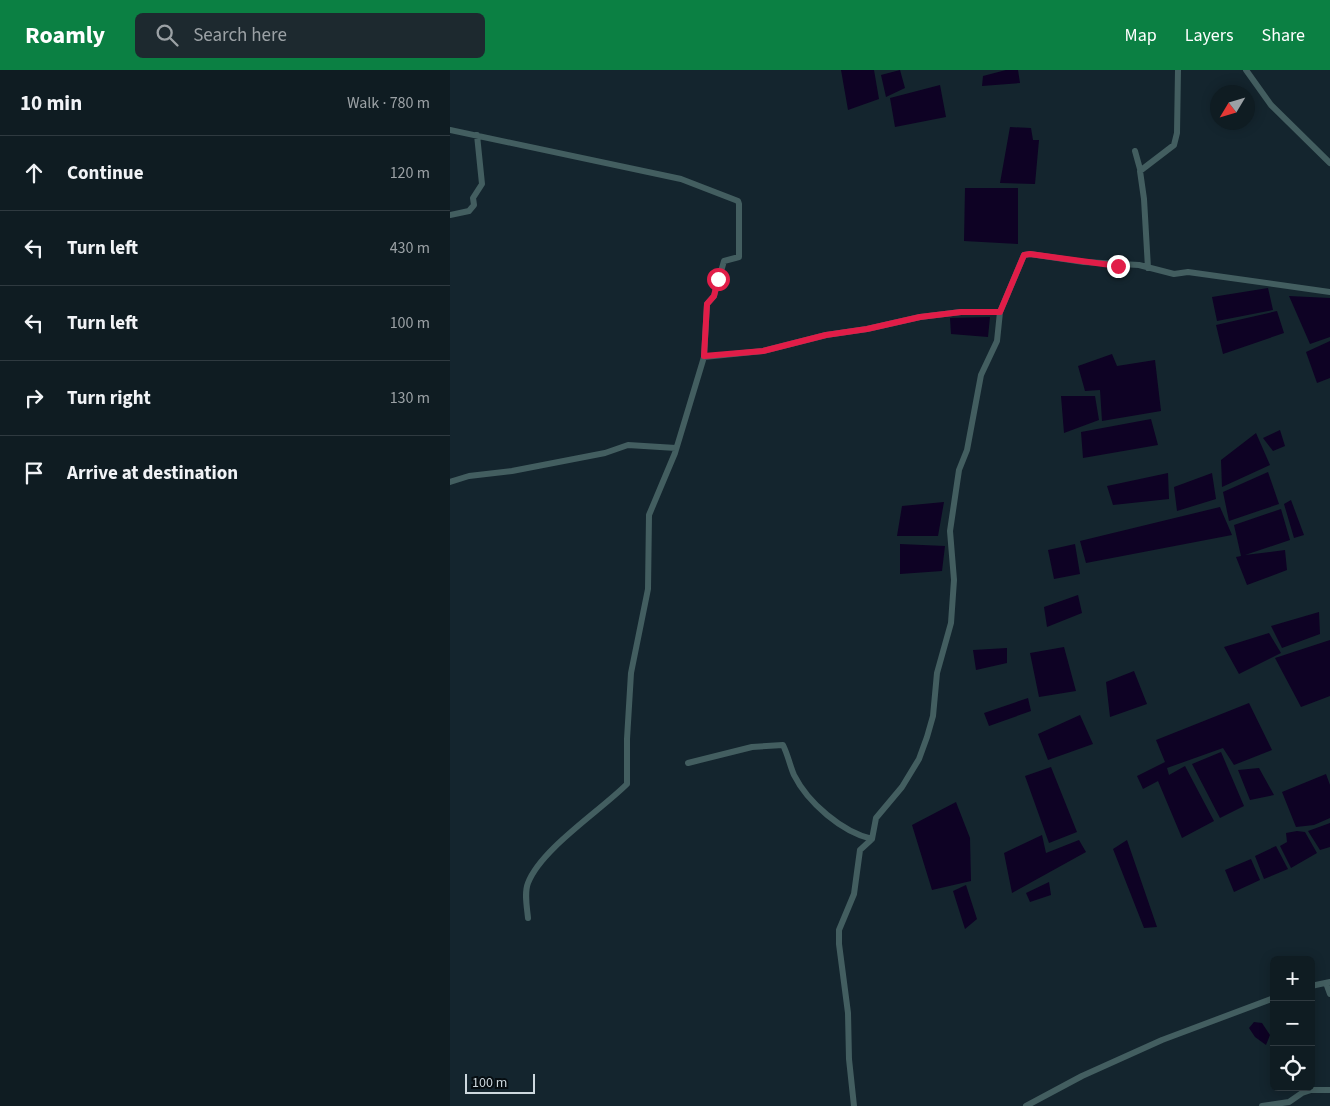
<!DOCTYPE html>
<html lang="en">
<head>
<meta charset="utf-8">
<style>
  :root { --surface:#0f1c22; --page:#1d292f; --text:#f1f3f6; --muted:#9ba1a5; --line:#2f3a40; --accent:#0b8043 }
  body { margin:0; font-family:"Source Sans 3",sans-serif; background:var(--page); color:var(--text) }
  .controls { position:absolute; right:15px; bottom:15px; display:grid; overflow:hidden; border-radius:8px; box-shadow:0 2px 12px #0003 }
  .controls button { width:45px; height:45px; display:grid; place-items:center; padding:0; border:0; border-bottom:1px solid var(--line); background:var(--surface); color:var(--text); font:25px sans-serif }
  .compass { position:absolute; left:760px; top:15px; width:45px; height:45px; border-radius:50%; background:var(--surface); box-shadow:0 2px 12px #0003; rotate:232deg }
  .scale { position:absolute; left:15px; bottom:12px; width:70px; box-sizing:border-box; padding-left:5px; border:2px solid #cdd8de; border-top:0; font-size:14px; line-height:18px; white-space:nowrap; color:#cdd8de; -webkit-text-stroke:4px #060d11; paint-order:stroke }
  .stop { position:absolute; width:15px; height:15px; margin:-11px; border:4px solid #e11d48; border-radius:50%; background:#fff }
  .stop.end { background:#e11d48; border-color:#fff; box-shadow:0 1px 5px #0008 }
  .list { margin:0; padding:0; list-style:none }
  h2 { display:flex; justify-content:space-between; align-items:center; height:65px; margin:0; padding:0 20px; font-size:21px }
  h2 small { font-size:16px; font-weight:400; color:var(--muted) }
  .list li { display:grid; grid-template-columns:32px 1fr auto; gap:15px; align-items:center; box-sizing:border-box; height:75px; padding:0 20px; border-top:1px solid var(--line) }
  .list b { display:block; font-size:19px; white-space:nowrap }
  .list em { font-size:16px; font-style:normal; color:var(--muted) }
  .icon { flex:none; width:28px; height:28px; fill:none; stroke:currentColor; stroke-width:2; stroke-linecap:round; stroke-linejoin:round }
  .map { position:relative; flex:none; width:880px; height:1036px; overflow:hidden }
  header { display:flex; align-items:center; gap:30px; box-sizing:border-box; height:70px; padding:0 25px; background:var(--accent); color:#fff }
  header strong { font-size:24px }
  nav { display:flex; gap:28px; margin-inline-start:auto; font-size:18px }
  .search { width:350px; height:45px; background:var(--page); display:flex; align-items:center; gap:12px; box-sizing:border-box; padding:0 18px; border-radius:8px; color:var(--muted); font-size:19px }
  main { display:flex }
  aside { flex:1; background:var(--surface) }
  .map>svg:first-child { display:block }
  .water { fill:#0e0224 }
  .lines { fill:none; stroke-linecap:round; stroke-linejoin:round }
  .minor { stroke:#435e60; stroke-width:6 }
  .route { stroke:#e11d48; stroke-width:6 }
</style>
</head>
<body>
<header>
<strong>Roamly</strong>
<div class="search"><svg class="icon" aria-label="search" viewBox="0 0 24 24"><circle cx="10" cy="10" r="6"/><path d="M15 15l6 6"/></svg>Search here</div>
<nav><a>Map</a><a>Layers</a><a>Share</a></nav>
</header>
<main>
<aside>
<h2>10 min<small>Walk · 780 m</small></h2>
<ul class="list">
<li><svg class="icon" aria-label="ahead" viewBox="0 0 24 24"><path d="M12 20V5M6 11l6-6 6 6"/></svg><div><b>Continue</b></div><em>120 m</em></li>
<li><svg class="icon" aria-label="left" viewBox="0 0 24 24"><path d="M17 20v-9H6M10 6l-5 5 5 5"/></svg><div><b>Turn left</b></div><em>430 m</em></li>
<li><svg class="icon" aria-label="left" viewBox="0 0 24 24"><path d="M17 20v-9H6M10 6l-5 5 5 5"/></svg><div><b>Turn left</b></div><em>100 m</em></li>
<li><svg class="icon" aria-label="right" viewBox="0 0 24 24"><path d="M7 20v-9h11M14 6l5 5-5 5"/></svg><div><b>Turn right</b></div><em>130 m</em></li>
<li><svg class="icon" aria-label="arrive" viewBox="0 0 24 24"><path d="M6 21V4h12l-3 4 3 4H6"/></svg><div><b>Arrive at destination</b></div></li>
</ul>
</aside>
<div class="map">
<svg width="880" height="1036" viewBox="0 0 880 1036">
  <rect width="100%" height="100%" fill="#14252e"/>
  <path class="water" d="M391 0H424L429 29 398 40Z
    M450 0 455 18 436 27 431 5Z
    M556 0H568L570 13 532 16 533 6Z
    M490 15 496 47 445 57 440 28Z
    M560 57 581 58 583 70H589L585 114 550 113Z
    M515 118H568V174L514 171Z
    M818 218 823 240 767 251 762 227Z
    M839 226 880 228V267L860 274Z
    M827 241 834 263 773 284 766 255Z
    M540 247 538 267 501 264 500 248Z
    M880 271V308L867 313 856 282Z
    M662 284 667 296 705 290 711 341 652 351 650 320 635 321 628 296Z
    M611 326H645L649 350 614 363Z
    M701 349 708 375 633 388 631 362Z
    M830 360 835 376 823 381 813 368Z
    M806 363 820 395 772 417 771 390Z
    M818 402 829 434 779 451 773 422Z
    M718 403 719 429 663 435 657 416Z
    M762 403 766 429 727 441 724 417Z
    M841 430 854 465 844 468 834 434Z
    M494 432 488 466H447L452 436Z
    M770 437 782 465 636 493 630 471Z
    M831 439 840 470 795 485 835 480 837 500 797 515 786 487 791 486 784 455Z
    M450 474 495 476 492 501 450 504Z
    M625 474 630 504 604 509 598 480Z
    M628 525 632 543 597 557 594 537Z
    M869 542 870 564 832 578 821 556Z
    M819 563 831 583 789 604 774 577Z
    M880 570V626L851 637 825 588Z
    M614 577 626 621 589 627 580 583Z
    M557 578V593L526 600 523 580Z
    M684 601 697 634 660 647 656 612Z
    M578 628 581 641 539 656 534 643Z
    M799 633 822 680 784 695 773 678 717 698 719 705 735 696 764 751 732 768 708 711 693 719 687 706 715 692 706 670Z
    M630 645 643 674 598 690 588 664Z
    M771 682 794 736 770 748 742 694Z
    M601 697 627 762 599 773 575 706Z
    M809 698 824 725 800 730 788 700Z
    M876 704 880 715V748L864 755 846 757 832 722Z
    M506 732 520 768 521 811 482 820 462 755Z
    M880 753V777L870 780 858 761Z
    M847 761 855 762 867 783 841 798 830 776 837 772 836 763Z
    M592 765 596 783 629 770 636 782 562 823 554 783Z
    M677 770 707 857 694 858 663 779Z
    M826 776 838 799 814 809 805 786Z
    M801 789 810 810 784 822 775 800Z
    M599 812 601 825 580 832 576 823Z
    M516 815 527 849 515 859 503 821Z
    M804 952 812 953 820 965 816 975 805 967 799 958Z"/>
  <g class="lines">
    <path class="minor" d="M796 0 821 35 880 93
      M0 60 231 109 288 131 289 134V187L274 191 264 226 257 234 254 287 225 383 199 445 198 519 181 603 177 669V714C150 741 91 779 78 813 74 823 77 837 78 848
      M685 81 690 99
      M0 145 19 141 24 135 23 128 32 114 27 65
      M698 198 694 129 690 101 724 75 727 63 728 0
      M254 287 313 281 376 265 417 259 470 247 511 242H550
      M0 412 19 406 62 401 155 383 178 375 226 378
      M238 693 302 677 333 675C338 685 340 696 344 705 358 733 392 762 422 769
      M876 913 880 924
      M861 916 880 912
      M404 1036 399 989 398 943 389 874V860L404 824 410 780 422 769 426 748 452 717 469 689 477 667 483 646 487 603 501 553 504 510 500 461 509 400 517 380 531 305 547 271 550 242 574 185 580 184 634 192 689 195 724 204 738 202 880 222
      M576 1036 632 1006 712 970 824 928
      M812 1036 839 1032 852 1023 861 1020H880"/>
  </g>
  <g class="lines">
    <path class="route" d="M268 209 264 226 257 234 254 286 313 281 376 265 417 259 470 247 511 242H550L574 185 580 184 668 196"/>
  </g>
</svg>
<div class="controls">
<button>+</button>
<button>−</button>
<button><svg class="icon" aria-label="locate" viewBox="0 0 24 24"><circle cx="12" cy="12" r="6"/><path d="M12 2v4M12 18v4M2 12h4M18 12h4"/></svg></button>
</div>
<svg class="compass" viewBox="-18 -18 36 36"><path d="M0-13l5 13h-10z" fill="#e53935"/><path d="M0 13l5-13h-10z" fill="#9ba1a5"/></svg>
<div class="scale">100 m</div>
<div class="stop" style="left:268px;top:209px"></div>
<div class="stop end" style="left:668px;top:196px"></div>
</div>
</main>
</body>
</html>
